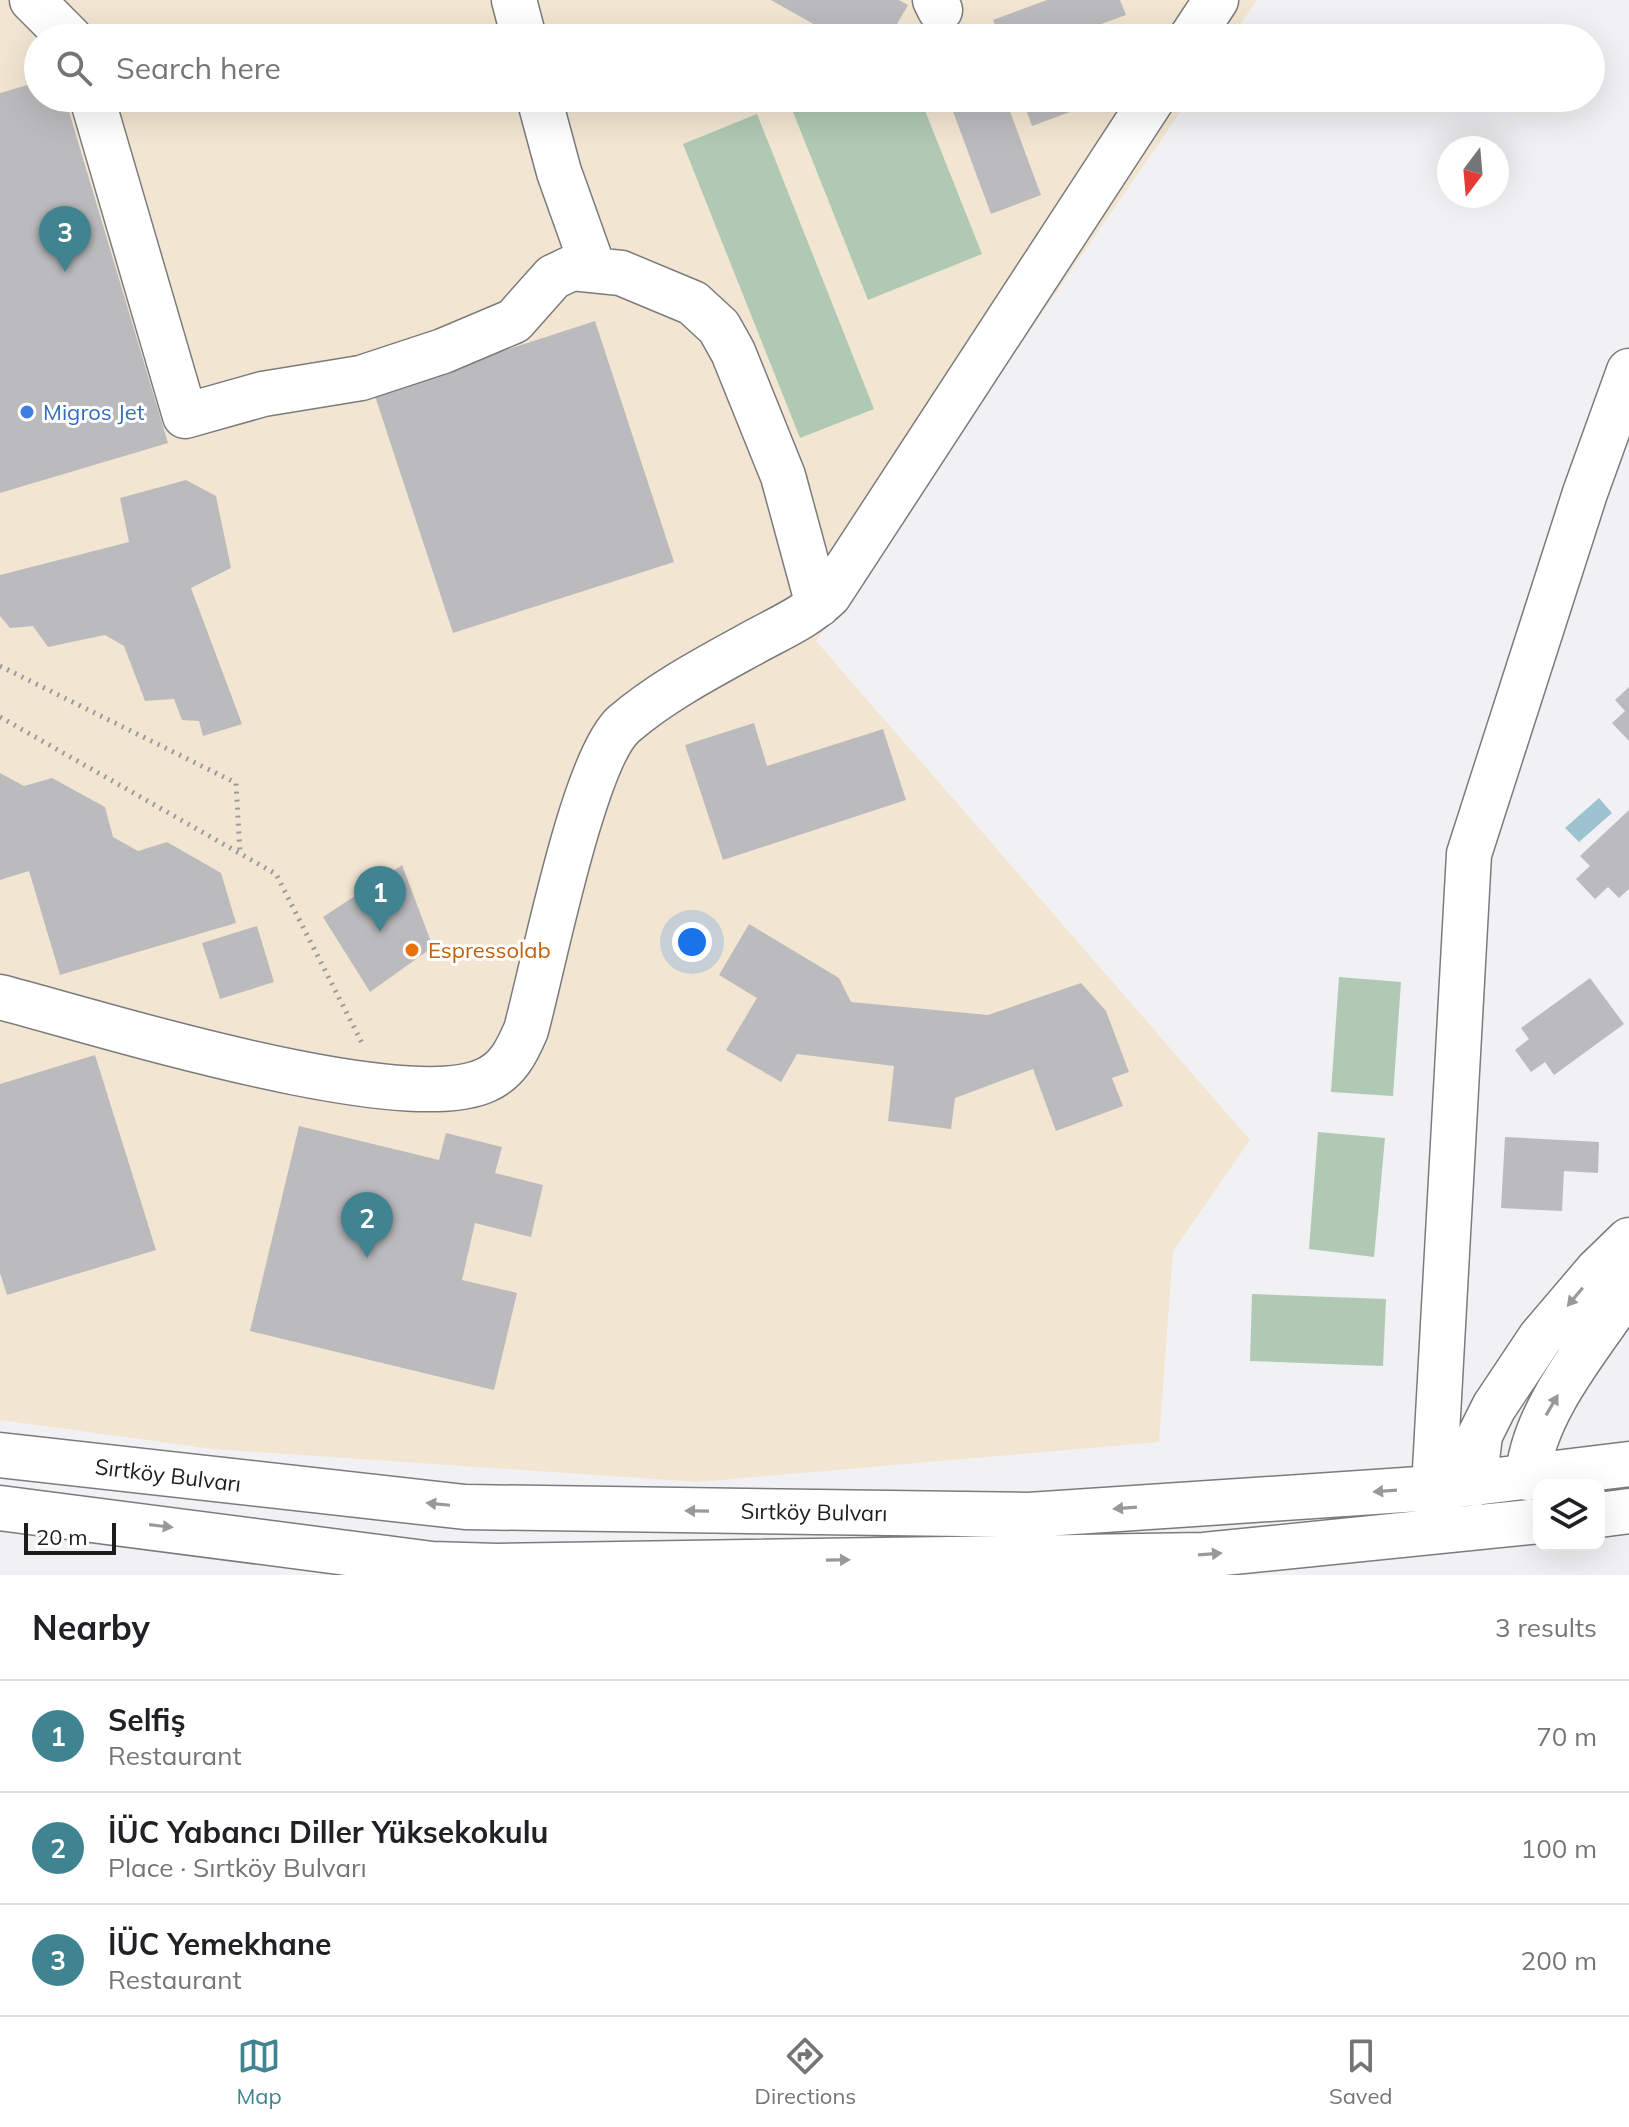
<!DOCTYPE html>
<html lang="en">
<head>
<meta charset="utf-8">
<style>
  :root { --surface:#fff; --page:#f6f6f6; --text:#202124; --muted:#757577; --line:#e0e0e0; --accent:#408492 }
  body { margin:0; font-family:Mulish,sans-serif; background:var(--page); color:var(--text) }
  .controls { position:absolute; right:24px; bottom:24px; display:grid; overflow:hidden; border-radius:16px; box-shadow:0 8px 32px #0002 }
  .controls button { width:72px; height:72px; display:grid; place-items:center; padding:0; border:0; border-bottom:2px solid var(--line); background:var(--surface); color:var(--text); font:40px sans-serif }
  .compass { position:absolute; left:1437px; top:136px; width:72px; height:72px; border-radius:50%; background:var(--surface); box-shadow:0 8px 32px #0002; rotate:196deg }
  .scale { position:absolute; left:24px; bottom:20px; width:92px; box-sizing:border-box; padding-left:8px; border:4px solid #1d1d1d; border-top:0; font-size:22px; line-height:28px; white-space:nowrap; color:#1d1d1d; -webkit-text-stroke:6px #fff; paint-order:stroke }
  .you { position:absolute; left:692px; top:942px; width:28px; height:28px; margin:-20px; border:6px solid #fff; border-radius:50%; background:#1a73e8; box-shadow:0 0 0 12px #1a73e833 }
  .badge { display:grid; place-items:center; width:52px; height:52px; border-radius:50%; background:var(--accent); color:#fff; font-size:26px; font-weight:700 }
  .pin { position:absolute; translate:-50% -66px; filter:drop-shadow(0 2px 4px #0008) }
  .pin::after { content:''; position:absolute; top:42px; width:28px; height:24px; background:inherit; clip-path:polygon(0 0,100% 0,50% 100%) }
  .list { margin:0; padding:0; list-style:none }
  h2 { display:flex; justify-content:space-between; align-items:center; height:104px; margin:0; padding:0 32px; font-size:34px }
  h2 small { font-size:26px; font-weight:400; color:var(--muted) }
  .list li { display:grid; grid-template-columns:52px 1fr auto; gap:24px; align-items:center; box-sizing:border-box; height:112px; padding:0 32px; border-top:2px solid var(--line) }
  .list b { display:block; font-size:30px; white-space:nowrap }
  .list p { margin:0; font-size:26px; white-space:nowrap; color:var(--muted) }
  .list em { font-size:26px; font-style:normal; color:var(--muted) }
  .icon { flex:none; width:44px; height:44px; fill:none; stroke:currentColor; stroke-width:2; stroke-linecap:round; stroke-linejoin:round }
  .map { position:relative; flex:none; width:1629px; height:1575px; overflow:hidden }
  .search { position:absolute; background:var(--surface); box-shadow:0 8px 32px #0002; left:24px; right:24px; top:24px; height:88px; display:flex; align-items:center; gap:20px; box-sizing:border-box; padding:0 28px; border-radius:44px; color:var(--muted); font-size:30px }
  .sheet { height:440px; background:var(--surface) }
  nav { display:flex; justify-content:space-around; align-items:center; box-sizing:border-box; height:112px; border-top:2px solid var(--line); background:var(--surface); font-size:22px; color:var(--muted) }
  nav a { display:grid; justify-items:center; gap:4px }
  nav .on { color:var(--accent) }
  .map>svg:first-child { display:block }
  .education { fill:#f2e6d2 }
  .green { fill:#afc9b4 }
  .water { fill:#9cc3cf }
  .building { fill:#bbbbbd }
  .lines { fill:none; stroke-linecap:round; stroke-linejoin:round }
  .minor-casing { stroke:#7b7b7d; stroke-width:47 }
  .major-casing { stroke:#7b7b7d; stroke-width:47 }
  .path { stroke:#9a9a9b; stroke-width:5; stroke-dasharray:2 6; stroke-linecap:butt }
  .minor { stroke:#fff; stroke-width:44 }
  .major { stroke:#fff; stroke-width:44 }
  .oneway { fill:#999 }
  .shop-dot { fill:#3f7fe0; stroke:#fff; stroke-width:3 }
  .food-dot { fill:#e8710a; stroke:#fff; stroke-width:3 }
  .labels { text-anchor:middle; stroke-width:6; stroke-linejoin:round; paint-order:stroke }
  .shop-label { font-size:22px; fill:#366cbe; stroke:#fff; text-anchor:start }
  .food-label { font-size:22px; fill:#c56008; stroke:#fff; text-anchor:start }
  .street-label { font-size:22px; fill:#1d1d1d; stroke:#fff }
</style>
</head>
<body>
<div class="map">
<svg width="1629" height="1575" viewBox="0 0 1629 1575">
  <rect width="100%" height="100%" fill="#f1f1f3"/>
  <path class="education" d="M0 0H1257L1231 38H38V98H1190L816 641 1250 1140 1173 1251 1159 1442 699 1482 213 1449 0 1420Z"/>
  <path class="green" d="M799 98H920L982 254 868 300 789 102Z
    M757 114 874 409 800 438 683 144Z
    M1339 977 1401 982 1393 1096 1331 1092Z
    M1318 1132 1385 1138 1374 1257 1309 1249Z
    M1252 1294 1386 1299 1383 1366 1250 1361Z"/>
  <path class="water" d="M1599 798 1612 813 1579 842 1565 828Z"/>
  <path class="building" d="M771 0H899L908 5 889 38H838Z
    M1047 0H1120L1126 15 1063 38H1000L993 20Z
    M38 82V98H65L168 443 0 493V93Z
    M948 98H1005L1041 195 991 214Z
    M1022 98H1074L1078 109 1032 126Z
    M595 321 674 562 453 633 374 393Z
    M186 480 216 496 231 568 191 588 242 724 203 736 199 721 182 720 174 699 145 701 124 646 105 635 48 647 33 626 10 628 0 616V575L129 542 120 498Z
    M1629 687V741L1612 723 1625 711 1615 700Z
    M754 723 767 766 883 729 906 800 723 860 685 745Z
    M0 773 24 786 52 778 105 807 113 837 138 851 167 842 221 873 236 923 60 975 29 871 0 880Z
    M1629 810V889L1619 898 1608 887 1595 899 1576 879 1590 866 1580 856Z
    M402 865 433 947 370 992 323 917Z
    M749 924 839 978 851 1002 988 1015 1081 983 1106 1011 1129 1072 1112 1078 1123 1106 1056 1131 1033 1069 955 1098 951 1129 888 1121 894 1066 797 1054 781 1082 726 1050 757 998 719 975Z
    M257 926 274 982 220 999 202 943Z
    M1590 978 1624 1024 1554 1075 1545 1062 1531 1072 1515 1050 1529 1039 1521 1028Z
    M95 1055 156 1250 7 1295 0 1273V1084Z
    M299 1126 439 1160 446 1133 502 1147 495 1173 543 1185 531 1237 475 1223 462 1280 517 1293 494 1390 250 1331Z
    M1505 1137 1599 1142 1598 1173 1564 1171 1562 1211 1501 1208Z"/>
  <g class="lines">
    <defs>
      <path id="minor" d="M32 0 70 38
        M514 0 524 38
        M935 0 940 10
        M1191 38 1216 0
        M92 98 185 416 263 394 361 378 443 351 514 321 553 277 572 268 621 273 693 303 719 327 733 352 783 476 818 605
        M539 98 559 172 594 270
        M0 997C97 1022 403 1119 486 1080 508 1070 517 1051 526 1030 543 968 583 760 624 724 660 693 705 669 747 646 777 629 804 619 829 595L1153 98
        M1528 1478C1531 1413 1594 1341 1629 1288
        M1474 1484 1480 1435 1494 1407 1540 1338 1597 1271 1629 1240
        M1434 1488 1469 854 1585 493 1629 371"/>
      <path id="major" d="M0 1455 465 1507 1029 1515 1434 1488 1629 1464
        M0 1508 432 1564 497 1566 1204 1555 1539 1521
        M1599 1515 1629 1511"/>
    </defs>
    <use href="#minor" class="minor-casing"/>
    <use href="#major" class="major-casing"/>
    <path class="path" d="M0 666 236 783 240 853
      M0 717 276 874 364 1047"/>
    <use href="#minor" class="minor"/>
    <use href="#major" class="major"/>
  </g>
  <defs><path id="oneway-solid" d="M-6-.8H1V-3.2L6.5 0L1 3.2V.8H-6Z" transform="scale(2)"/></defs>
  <g class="oneway">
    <use href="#oneway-solid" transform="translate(1575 1297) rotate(130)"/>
    <use href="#oneway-solid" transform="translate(1552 1405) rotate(-60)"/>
    <use href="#oneway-solid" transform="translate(1385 1491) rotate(176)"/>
    <use href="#oneway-solid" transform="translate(438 1504) rotate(-174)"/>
    <use href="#oneway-solid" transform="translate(1125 1508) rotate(176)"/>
    <use href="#oneway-solid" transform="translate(697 1511) rotate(-179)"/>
    <use href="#oneway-solid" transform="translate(161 1526) rotate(7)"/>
    <use href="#oneway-solid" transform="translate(1210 1554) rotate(-4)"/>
    <use href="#oneway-solid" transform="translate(838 1560) rotate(-1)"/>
  </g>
  <circle class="shop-dot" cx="27" cy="412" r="8"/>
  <circle class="food-dot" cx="412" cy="950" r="8"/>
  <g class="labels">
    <g class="shop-label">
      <text x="43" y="420">Migros Jet</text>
    </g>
    <g class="food-label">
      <text x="428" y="958">Espressolab</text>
    </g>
    <g class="street-label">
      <text transform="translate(168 1475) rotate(7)" y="8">Sırtköy Bulvarı</text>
      <text transform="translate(814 1512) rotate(1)" y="8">Sırtköy Bulvarı</text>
    </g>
  </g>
</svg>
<div class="controls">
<button><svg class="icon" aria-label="layers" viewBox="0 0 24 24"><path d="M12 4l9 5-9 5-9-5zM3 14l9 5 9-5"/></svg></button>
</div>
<svg class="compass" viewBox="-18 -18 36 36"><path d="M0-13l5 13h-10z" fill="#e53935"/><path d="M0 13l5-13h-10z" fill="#757577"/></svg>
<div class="scale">20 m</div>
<div class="you"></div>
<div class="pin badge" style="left:380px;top:932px">1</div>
<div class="pin badge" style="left:367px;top:1258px">2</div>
<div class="pin badge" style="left:65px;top:272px">3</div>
<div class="search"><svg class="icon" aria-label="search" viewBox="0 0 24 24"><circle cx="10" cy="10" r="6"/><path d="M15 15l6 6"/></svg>Search here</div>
</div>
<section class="sheet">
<h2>Nearby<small>3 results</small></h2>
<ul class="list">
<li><span class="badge">1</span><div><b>Selfiş</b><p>Restaurant</p></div><em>70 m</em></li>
<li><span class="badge">2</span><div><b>İÜC Yabancı Diller Yüksekokulu</b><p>Place · Sırtköy Bulvarı</p></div><em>100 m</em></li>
<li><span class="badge">3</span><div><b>İÜC Yemekhane</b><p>Restaurant</p></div><em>200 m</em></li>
</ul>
</section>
<nav>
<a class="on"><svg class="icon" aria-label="map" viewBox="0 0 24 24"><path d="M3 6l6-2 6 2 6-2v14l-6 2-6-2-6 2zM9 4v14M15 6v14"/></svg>Map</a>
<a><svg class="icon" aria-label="directions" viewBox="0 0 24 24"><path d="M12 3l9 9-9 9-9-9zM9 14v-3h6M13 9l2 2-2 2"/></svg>Directions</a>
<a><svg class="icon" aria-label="saved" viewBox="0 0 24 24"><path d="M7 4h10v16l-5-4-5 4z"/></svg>Saved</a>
</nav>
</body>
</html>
